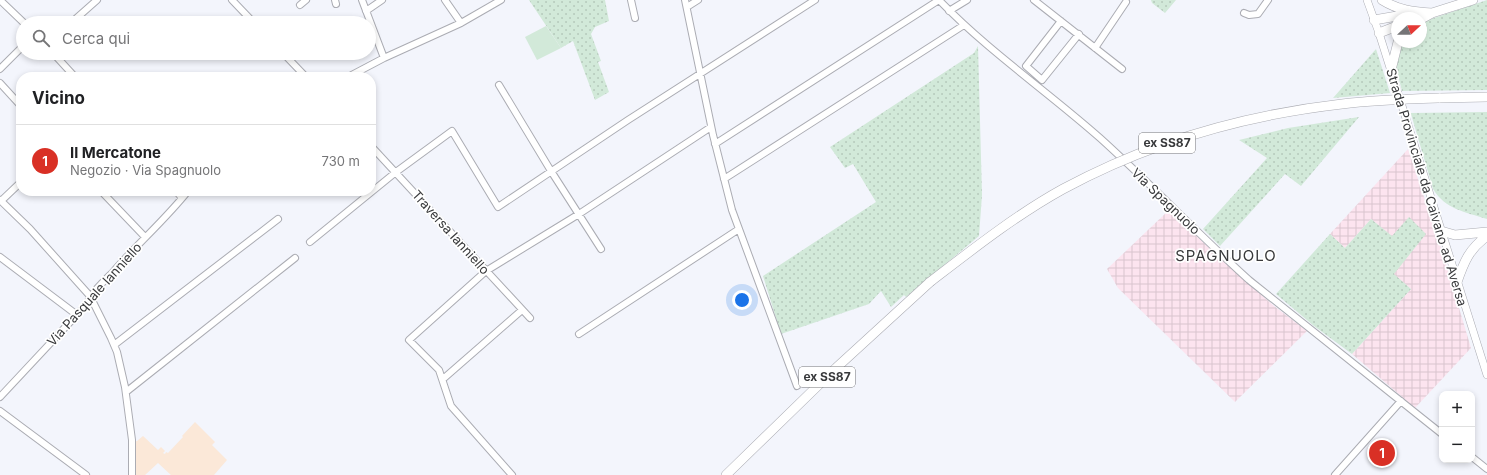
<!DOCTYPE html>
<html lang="it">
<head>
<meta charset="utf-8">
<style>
  :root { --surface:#fff; --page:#f2f2f2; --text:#202124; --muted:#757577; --line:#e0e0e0; --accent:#d93025 }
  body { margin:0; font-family:Inter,sans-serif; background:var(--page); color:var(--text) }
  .controls { position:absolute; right:12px; bottom:12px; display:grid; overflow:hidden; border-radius:8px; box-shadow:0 2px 6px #0003 }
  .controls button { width:36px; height:36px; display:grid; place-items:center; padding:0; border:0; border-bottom:1px solid var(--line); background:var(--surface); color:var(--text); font:20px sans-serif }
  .compass { position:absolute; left:1391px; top:12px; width:36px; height:36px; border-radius:50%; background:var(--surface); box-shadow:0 2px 6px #0003; rotate:68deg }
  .you { position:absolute; left:742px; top:300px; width:14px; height:14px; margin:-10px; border:3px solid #fff; border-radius:50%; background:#1a73e8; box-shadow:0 0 0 6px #1a73e833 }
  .badge { display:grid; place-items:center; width:26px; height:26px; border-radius:50%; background:var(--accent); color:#fff; font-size:13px; font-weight:700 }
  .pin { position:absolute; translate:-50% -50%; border:2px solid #fff; box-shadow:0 1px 4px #0006 }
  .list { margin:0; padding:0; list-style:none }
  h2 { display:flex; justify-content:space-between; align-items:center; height:52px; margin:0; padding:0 16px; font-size:17px }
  h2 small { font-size:13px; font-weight:400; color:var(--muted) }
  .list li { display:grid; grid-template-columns:26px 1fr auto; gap:12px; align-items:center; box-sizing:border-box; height:72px; padding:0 16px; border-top:1px solid var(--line) }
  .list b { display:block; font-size:15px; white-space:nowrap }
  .list p { margin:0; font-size:13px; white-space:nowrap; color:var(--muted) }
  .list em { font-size:13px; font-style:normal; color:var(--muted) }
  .icon { flex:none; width:22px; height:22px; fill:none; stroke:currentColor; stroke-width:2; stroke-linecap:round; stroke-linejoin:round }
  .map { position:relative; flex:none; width:1487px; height:475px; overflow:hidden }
  .search { position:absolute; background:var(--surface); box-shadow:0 2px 6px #0003; left:16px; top:16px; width:360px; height:44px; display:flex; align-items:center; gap:10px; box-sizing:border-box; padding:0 14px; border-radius:22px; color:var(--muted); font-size:15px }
  .panel { position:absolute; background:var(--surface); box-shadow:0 2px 6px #0003; left:16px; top:72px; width:360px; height:124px; border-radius:16px }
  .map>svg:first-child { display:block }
  .commercial { fill:#fbe8d8 }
  .industrial { fill:url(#industrial-grid) }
  .grass { fill:url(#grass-dots) }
  .green { fill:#d2e9d9 }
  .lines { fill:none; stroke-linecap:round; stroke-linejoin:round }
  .minor-casing { stroke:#abacb3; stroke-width:8 }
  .major-casing { stroke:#abacb3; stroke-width:8 }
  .highway-casing { stroke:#abacb3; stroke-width:10 }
  .minor { stroke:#fff; stroke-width:6 }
  .major { stroke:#fff; stroke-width:7 }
  .highway { stroke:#fff; stroke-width:9 }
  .highway-bridge-casing { stroke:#abacb3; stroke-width:10; stroke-linecap:butt }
  .highway-bridge { stroke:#fff; stroke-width:9 }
  .labels { text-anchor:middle; stroke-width:3.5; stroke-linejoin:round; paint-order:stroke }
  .shield { fill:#fff; stroke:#747476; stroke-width:1 }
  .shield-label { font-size:12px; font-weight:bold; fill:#38393b }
  .street-label { font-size:13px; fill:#38393b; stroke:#fff }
  .quarter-label { font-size:15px; letter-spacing:1px; fill:#38393b; stroke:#fff }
</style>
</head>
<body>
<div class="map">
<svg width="1487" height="475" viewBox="0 0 1487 475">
  <defs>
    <pattern id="industrial-grid" width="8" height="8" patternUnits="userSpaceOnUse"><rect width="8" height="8" fill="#fce4ef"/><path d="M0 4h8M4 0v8" fill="none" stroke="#d9c4ce"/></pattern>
    <pattern id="grass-dots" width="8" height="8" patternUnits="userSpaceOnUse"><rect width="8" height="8" fill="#d2e9d9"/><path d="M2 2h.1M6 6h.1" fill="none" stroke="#b5c9bb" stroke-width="1.8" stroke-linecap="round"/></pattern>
  </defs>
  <rect width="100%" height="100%" fill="#f3f5fc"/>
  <path class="commercial" d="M195 422 215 442 212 445 227 460 214 475H171L158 463 145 475H136L134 442 137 441 143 436 158 450 161 447 165 451 163 453 165 454 166 452 168 453 183 437 182 436Z"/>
  <path class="industrial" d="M1408 149 1443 254 1471 348 1415 408 1352 354 1411 289 1393 274 1392 237 1371 219 1345 248 1330 234Z
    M1169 210 1224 262 1274 306 1307 331 1235 402 1118 288 1107 269Z"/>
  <path class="grass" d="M529 0H605L609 21 595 27 591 34 601 61 598 62 609 92 595 100 573 41 561 48Z
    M1151 0H1176L1165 13 1152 3Z
    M1487 0V90L1402 91 1396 68 1401 42H1421V23L1434 18Z
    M978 46 982 195 979 236 906 297 904 295 891 307 881 291 869 304 781 334 763 276 876 202 853 164 845 168 830 147 974 53Z
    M1376 49 1390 93 1333 98Z
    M1487 112V219C1465 212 1445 209 1433 189L1411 114V113Z
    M1359 117 1301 186 1285 174 1220 246 1203 229 1267 158 1239 140 1288 128Z
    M1409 217 1426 234 1394 274 1411 289 1352 354 1314 326 1276 294 1330 234 1345 248 1371 219 1392 236Z"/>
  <path class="green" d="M546 26 561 48 537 60 525 37Z"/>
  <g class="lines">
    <defs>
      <path id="minor" d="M0 0 24 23
        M232 0 254 23
        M335 0 336 4
        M362 0 384 58
        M445 0 461 23
        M631 0 635 18
        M685 0 713 135 732 210 797 386
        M939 0C988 51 1047 91 1100 138 1151 184 1198 234 1249 280L1442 434
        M1034 0 1122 69
        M300 5 306 0
        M687 7 698 0
        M366 11 382 0
        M949 11 967 0
        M1244 13 1249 15 1258 14 1268 0
        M1061 21 1026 66 1042 80 1079 34
        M71 23 97 0
        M1095 48 1126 2
        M53 53 75 77
        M283 53 306 77
        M0 69 23 46
        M348 77 384 58 461 23 501 0
        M0 83 21 106
        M499 85 551 171 601 249
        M715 144 939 0
        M371 146 530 318
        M724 179 964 25
        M101 191 145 237
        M176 191 182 198
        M0 200 30 229 90 296 111 338 117 352 125 387 132 440V475
        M1 201 21 182
        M310 242 396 172 452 131 498 207 628 120 815 0
        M0 257 77 315
        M579 334 739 229
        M114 345 278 219
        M443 379 522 310
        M126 392 295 258
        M0 397 86 305C92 292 103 282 113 272 137 244 165 220 188 191
        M0 411 86 475
        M1472 457 1487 469
        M512 475 451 406 439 370 409 340 486 271 579 214 711 127
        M1335 475 1401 401"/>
      <path id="major" d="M1367 0 1379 33 1487 375"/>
      <path id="highway" d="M1382 0C1398 10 1413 12 1432 13
        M1421 19 1432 13 1473 0
        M1374 20 1403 15 1412 12
        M1379 33 1397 26
        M1391 70 1398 42
        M1439 98 1487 97
        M1441 231 1455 235 1487 232
        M1457 282C1464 262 1469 249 1487 236
        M726 475 836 368 930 282"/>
    </defs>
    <use href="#minor" class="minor-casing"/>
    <use href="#major" class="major-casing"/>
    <use href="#highway" class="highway-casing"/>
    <use href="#minor" class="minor"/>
    <use href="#major" class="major"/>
    <use href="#highway" class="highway"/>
    <defs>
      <path id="highway-bridge" d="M930 282C973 249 1016 215 1063 189 1150 142 1245 115 1342 104 1374 100 1407 99 1439 98"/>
    </defs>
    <use href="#highway-bridge" class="highway-bridge-casing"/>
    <use href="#highway-bridge" class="highway-bridge"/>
  </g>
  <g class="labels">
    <g class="shield">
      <rect x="1139" y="133" width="56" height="20" rx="3"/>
      <rect x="799" y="367" width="56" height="20" rx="3"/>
    </g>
    <g class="shield-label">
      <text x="1167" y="147">ex SS87</text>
      <text x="827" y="381">ex SS87</text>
    </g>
    <g class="street-label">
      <text transform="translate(1427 187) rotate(73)" y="5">Strada Provinciale da Caivano ad Aversa</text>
      <text transform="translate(1166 201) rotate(44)" y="5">Via Spagnuolo</text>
      <text transform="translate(451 232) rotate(48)" y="5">Traversa Ianniello</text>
      <text transform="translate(94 294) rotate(-48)" y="5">Via Pasquale Ianniello</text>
    </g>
    <g class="quarter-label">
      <text x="1226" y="261">SPAGNUOLO</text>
    </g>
  </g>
</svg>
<div class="controls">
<button>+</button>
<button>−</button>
</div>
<svg class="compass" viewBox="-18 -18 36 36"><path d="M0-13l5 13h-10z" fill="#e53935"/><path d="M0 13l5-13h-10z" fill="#757577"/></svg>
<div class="you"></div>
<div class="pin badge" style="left:1382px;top:453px">1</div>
<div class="search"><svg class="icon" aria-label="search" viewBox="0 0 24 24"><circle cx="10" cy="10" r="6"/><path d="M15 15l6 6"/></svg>Cerca qui</div>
<section class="panel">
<h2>Vicino<small></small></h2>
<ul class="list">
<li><span class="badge">1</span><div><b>Il Mercatone</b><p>Negozio · Via Spagnuolo</p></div><em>730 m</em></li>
</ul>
</section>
</div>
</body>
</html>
